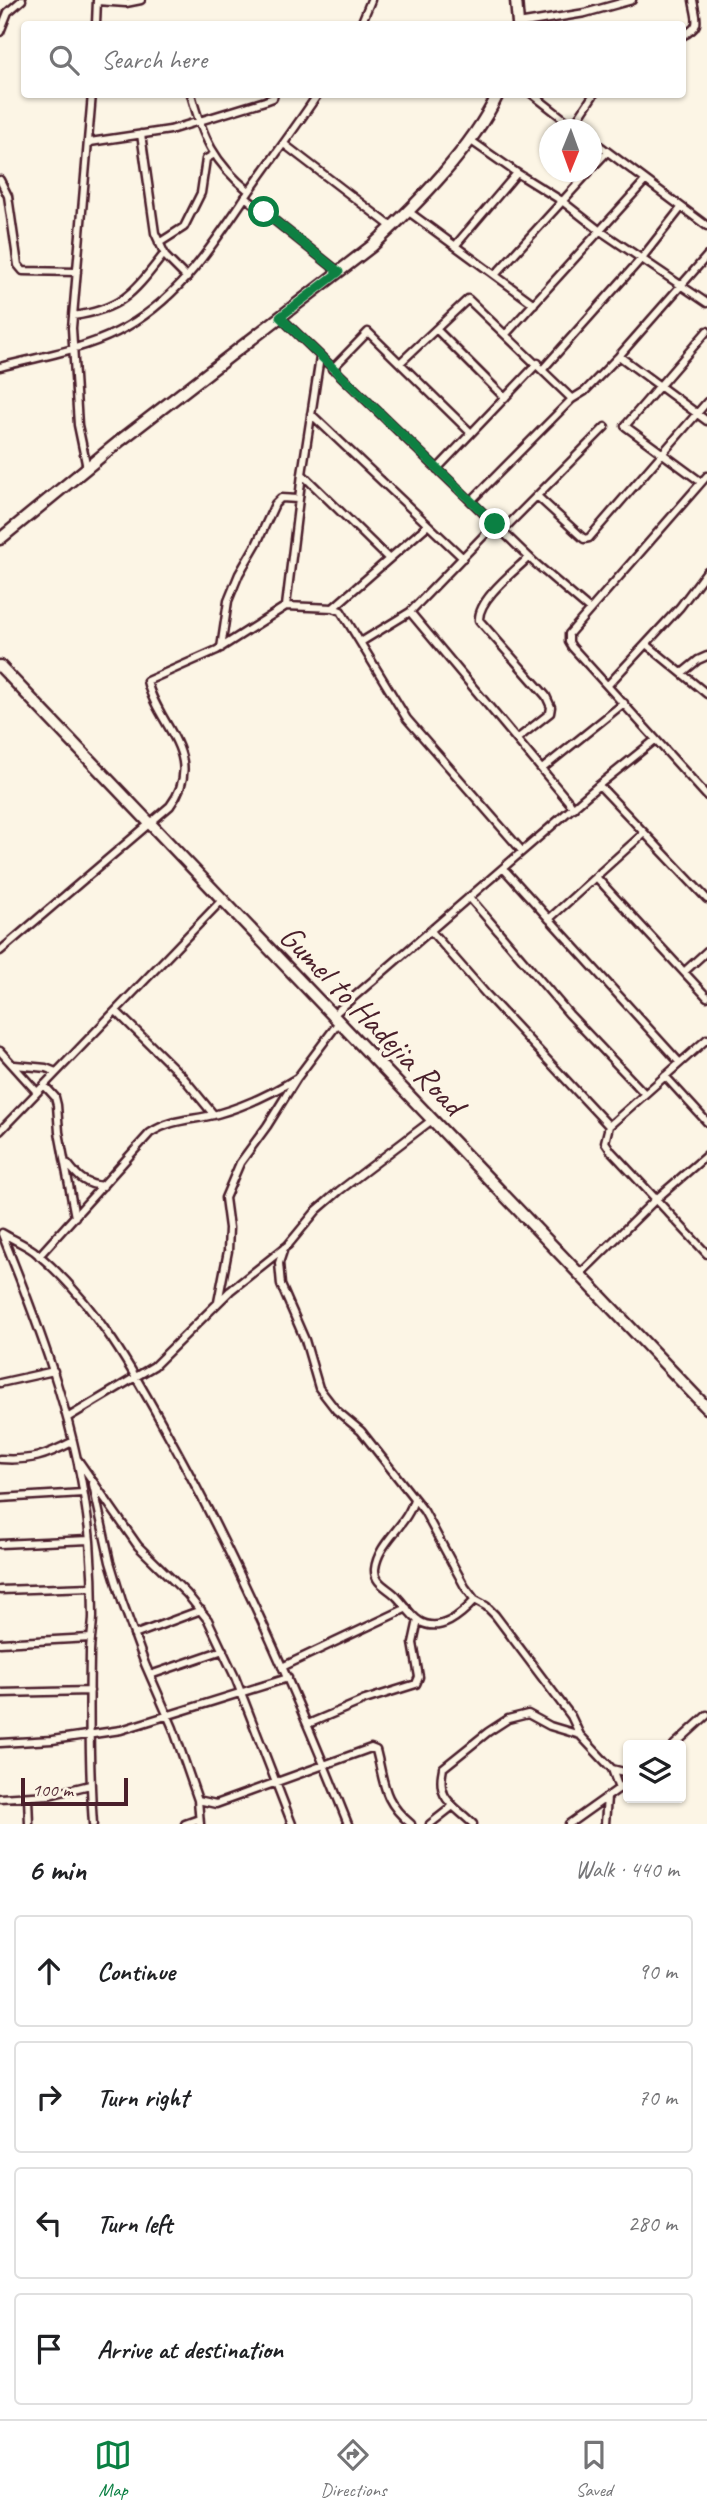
<!DOCTYPE html>
<html lang="en">
<head>
<meta charset="utf-8">
<style>
  :root { --surface:#fff; --page:#f2f2f2; --text:#202124; --muted:#757577; --line:#e0e0e0; --accent:#0b8043 }
  body { margin:0; font-family:Caveat,sans-serif; background:var(--page); color:var(--text) }
  .controls { position:absolute; right:21px; bottom:21px; display:grid; overflow:hidden; border-radius:7px; box-shadow:0 2px 5px #0004 }
  .controls button { width:63px; height:63px; display:grid; place-items:center; padding:0; border:0; border-bottom:2px solid var(--line); background:var(--surface); color:var(--text); font:35px sans-serif }
  .compass { position:absolute; left:539px; top:119px; width:63px; height:63px; border-radius:50%; background:var(--surface); box-shadow:0 2px 5px #0004; rotate:181deg }
  .scale { position:absolute; left:21px; bottom:18px; width:107px; box-sizing:border-box; padding-left:7px; border:4px solid #4a1f2b; border-top:0; font-size:19px; line-height:24px; white-space:nowrap; color:#4a1f2b; -webkit-text-stroke:5px #fcf5e5; paint-order:stroke }
  .stop { position:absolute; width:21px; height:21px; margin:-16px; border:5px solid #0b8043; border-radius:50%; background:#fff }
  .stop.end { background:#0b8043; border-color:#fff; box-shadow:0 2px 7px #0008 }
  .list { margin:0; padding:0; list-style:none }
  h2 { display:flex; justify-content:space-between; align-items:center; height:91px; margin:0; padding:0 28px; font-size:30px }
  h2 small { font-size:23px; font-weight:400; color:var(--muted) }
  .list li { display:grid; grid-template-columns:46px 1fr auto; gap:21px; align-items:center; box-sizing:border-box; height:112px; margin:0 14px 14px; padding:0 14px; border:2px solid var(--line); border-radius:7px }
  .list b { display:block; font-size:26px; white-space:nowrap }
  .list em { font-size:23px; font-style:normal; color:var(--muted) }
  .icon { flex:none; width:38px; height:38px; fill:none; stroke:currentColor; stroke-width:2; stroke-linecap:round; stroke-linejoin:round }
  .map { position:relative; flex:none; width:707px; height:1824px; overflow:hidden }
  .search { position:absolute; background:var(--surface); box-shadow:0 2px 5px #0004; left:21px; right:21px; top:21px; height:77px; display:flex; align-items:center; gap:18px; box-sizing:border-box; padding:0 24px; border-radius:7px; color:var(--muted); font-size:26px }
  .sheet { height:595px; background:var(--surface) }
  nav { display:flex; justify-content:space-around; align-items:center; box-sizing:border-box; height:98px; border-top:2px solid var(--line); background:var(--surface); font-size:19px; color:var(--muted) }
  nav a { display:grid; justify-items:center; gap:4px }
  nav .on { color:var(--accent) }
  .map>svg:first-child { display:block }
  .lines { fill:none; stroke-linecap:round; stroke-linejoin:round }
  .street-casing { stroke:#4a1f2b; stroke-width:11 }
  .primary-casing { stroke:#4a1f2b; stroke-width:15 }
  .street { stroke:#fcf5e5; stroke-width:6 }
  .primary { stroke:#fcf5e5; stroke-width:10 }
  .route { stroke:#0b8043; stroke-width:9 }
  .labels { text-anchor:middle; stroke-width:7; stroke-linejoin:round; paint-order:stroke }
  .street-label { font-size:33px; fill:#4a1f2b; stroke:#fcf5e5 }
</style>
</head>
<body>
<div class="map">
<svg width="707" height="1824" viewBox="0 0 707 1824">
  <rect width="100%" height="100%" fill="#fcf5e5"/>
  <filter id="ink" filterUnits="userSpaceOnUse"><feTurbulence type="fractalNoise" baseFrequency=".0143" numOctaves="2"/><feDisplacementMap in="SourceGraphic" scale="14" xChannelSelector="R" yChannelSelector="G"/><feConvolveMatrix kernelMatrix="1 2 1 2 8 2 1 2 1" color-interpolation-filters="sRGB"/></filter>
  <g filter="url(#ink)">
    <g class="lines">
      <defs>
        <path id="street" d="M97 1 126 3 141 0
          M96 24 97 0
          M361 24 371 0
          M518 24 585 13 632 0
          M0 32 8 12 22 0
          M682 36C703 26 696 20 693 0
          M191 94C203 138 214 163 249 191
          M532 94 578 130
          M573 126 594 94
          M141 134 155 233 166 257 187 278
          M470 140 517 173 562 201 599 230 707 303
          M592 140 707 226
          M90 142 170 130 265 101 273 98 274 94
          M284 144 392 227
          M592 168 607 152
          M0 180 8 196 18 265 23 271 77 272
          M245 197 339 272
          M409 212 534 304
          M159 243 184 227 201 193 206 159 213 155
          M455 246 517 173
          M495 275 589 172
          M73 316C123 309 134 292 164 254
          M280 317 535 563 590 610
          M436 329 505 398
          M506 334 645 181
          M619 356 707 421
          M401 362 468 299 572 399
          M0 367C39 357 81 350 117 332 175 303 209 251 244 199 268 164 294 130 318 94
          M332 369 368 332 471 433
          M543 369 641 259 681 208
          M311 414 463 558
          M87 468 78 425 72 328 92 94
          M437 469 538 363
          M302 474 389 559
          M707 476 569 634V642L572 647 707 796
          M701 482 625 426 707 331
          M537 496 584 539 589 538 707 402
          M471 501 572 399 585 391 619 356 707 256
          M502 531 605 427
          M286 606 302 474 320 357
          M333 608 428 525
          M410 612 574 808
          M361 642 410 612 495 524
          M646 644 707 694
          M221 648 228 601 239 574 257 543 275 504 281 498 298 499
          M682 673 698 660 707 656
          M608 685 680 607 707 571
          M517 739 550 713 551 707 546 696 479 620C478 599 515 571 529 557
          M542 769 624 703
          M599 785 707 899
          M503 868 680 1063
          M597 878 707 997
          M469 897 569 1014 645 1094
          M549 919 644 833
          M431 931 486 994 609 1126
          M0 951 170 806C207 756 158 727 147 681L217 650 286 606 333 608 341 611 407 719 522 851
          M684 972 707 951
          M116 1011 182 1076 214 1115
          M333 1015 599 785 655 740
          M707 1039 609 1126 605 1142 611 1151 707 1254
          M0 1051 37 1092
          M15 1065 46 1068 56 1072
          M665 1076 707 1122
          M44 1085 55 1097 57 1105 59 1132 75 1217
          M0 1131 223 899
          M68 1164C78 1177 86 1185 103 1186
          M2 1233C12 1239 24 1244 34 1251 102 1307 142 1387 183 1462 246 1579 299 1701 348 1824
          M2 1234C42 1333 80 1434 90 1541 92 1566 93 1591 93 1616 93 1628 90 1641 90 1653 89 1710 89 1767 93 1824
          M284 1248 279 1263 281 1285 305 1340 319 1388 336 1410 361 1431 424 1511 465 1587 475 1600 486 1606 495 1615 571 1716 580 1735
          M39 1256 150 1133C173 1118 192 1121 217 1114 246 1106 271 1094 297 1078
          M580 1274 655 1200 707 1155
          M218 1302 228 1251 229 1228 225 1198 240 1163 267 1126 297 1078 339 1022
          M0 1383 54 1371
          M67 1418 154 1366 230 1291 288 1245 317 1210 339 1191 432 1120
          M0 1459C31 1461 45 1456 72 1442
          M78 1460 138 1546 187 1594 208 1620 235 1677 292 1824
          M93 1484 110 1562 122 1601 145 1664 173 1728 198 1800 200 1824
          M0 1498 83 1493
          M414 1499C408 1525 378 1542 375 1569 374 1584 388 1587 397 1597 404 1604 411 1616 419 1621 440 1634 461 1615 475 1600
          M0 1544 89 1540
          M0 1590 92 1587
          M134 1635 201 1610
          M0 1643 90 1638
          M282 1667 407 1608
          M150 1675 223 1650
          M0 1693 90 1691
          M308 1724 365 1700 416 1684 419 1677 413 1643 418 1620
          M0 1743 52 1740 121 1730 288 1678
          M674 1745 707 1715
          M612 1769 628 1773
          M28 1797 29 1824
          M0 1798 49 1795 90 1785
          M198 1800 216 1804 371 1748 376 1750C385 1784 382 1800 411 1824
          M185 1824 199 1819
          M430 1824 453 1806
          M473 1824C453 1804 436 1800 443 1768L488 1732 508 1719 528 1714 550 1726 580 1735 612 1769 619 1789
          M569 1824 628 1782
          M605 1824 607 1797"/>
        <path id="primary" d="M516 0 518 24
          M0 539 121 440 372 246C416 205 472 149 498 94
          M0 666 707 1408"/>
      </defs>
      <use href="#street" class="street-casing"/>
      <use href="#primary" class="primary-casing"/>
      <use href="#street" class="street"/>
      <use href="#primary" class="primary"/>
    </g>
  </g>
  <g class="lines" filter="url(#ink)">
    <path class="route" d="M264 212 339 272 280 317 495 524"/>
  </g>
  <g class="labels">
    <g class="street-label">
      <text transform="translate(373 1019) rotate(46)" y="12">Gumel to Hadejia Road</text>
    </g>
  </g>
</svg>
<div class="controls">
<button><svg class="icon" aria-label="layers" viewBox="0 0 24 24"><path d="M12 4l9 5-9 5-9-5zM3 14l9 5 9-5"/></svg></button>
</div>
<svg class="compass" viewBox="-18 -18 36 36"><path d="M0-13l5 13h-10z" fill="#e53935"/><path d="M0 13l5-13h-10z" fill="#757577"/></svg>
<div class="scale">100 m</div>
<div class="stop" style="left:264px;top:212px"></div>
<div class="stop end" style="left:495px;top:524px"></div>
<div class="search"><svg class="icon" aria-label="search" viewBox="0 0 24 24"><circle cx="10" cy="10" r="6"/><path d="M15 15l6 6"/></svg>Search here</div>
</div>
<section class="sheet">
<h2>6 min<small>Walk · 440 m</small></h2>
<ul class="list">
<li><svg class="icon" aria-label="ahead" viewBox="0 0 24 24"><path d="M12 20V5M6 11l6-6 6 6"/></svg><div><b>Continue</b></div><em>90 m</em></li>
<li><svg class="icon" aria-label="right" viewBox="0 0 24 24"><path d="M7 20v-9h11M14 6l5 5-5 5"/></svg><div><b>Turn right</b></div><em>70 m</em></li>
<li><svg class="icon" aria-label="left" viewBox="0 0 24 24"><path d="M17 20v-9H6M10 6l-5 5 5 5"/></svg><div><b>Turn left</b></div><em>280 m</em></li>
<li><svg class="icon" aria-label="arrive" viewBox="0 0 24 24"><path d="M6 21V4h12l-3 4 3 4H6"/></svg><div><b>Arrive at destination</b></div></li>
</ul>
</section>
<nav>
<a class="on"><svg class="icon" aria-label="map" viewBox="0 0 24 24"><path d="M3 6l6-2 6 2 6-2v14l-6 2-6-2-6 2zM9 4v14M15 6v14"/></svg>Map</a>
<a><svg class="icon" aria-label="directions" viewBox="0 0 24 24"><path d="M12 3l9 9-9 9-9-9zM9 14v-3h6M13 9l2 2-2 2"/></svg>Directions</a>
<a><svg class="icon" aria-label="saved" viewBox="0 0 24 24"><path d="M7 4h10v16l-5-4-5 4z"/></svg>Saved</a>
</nav>
</body>
</html>
